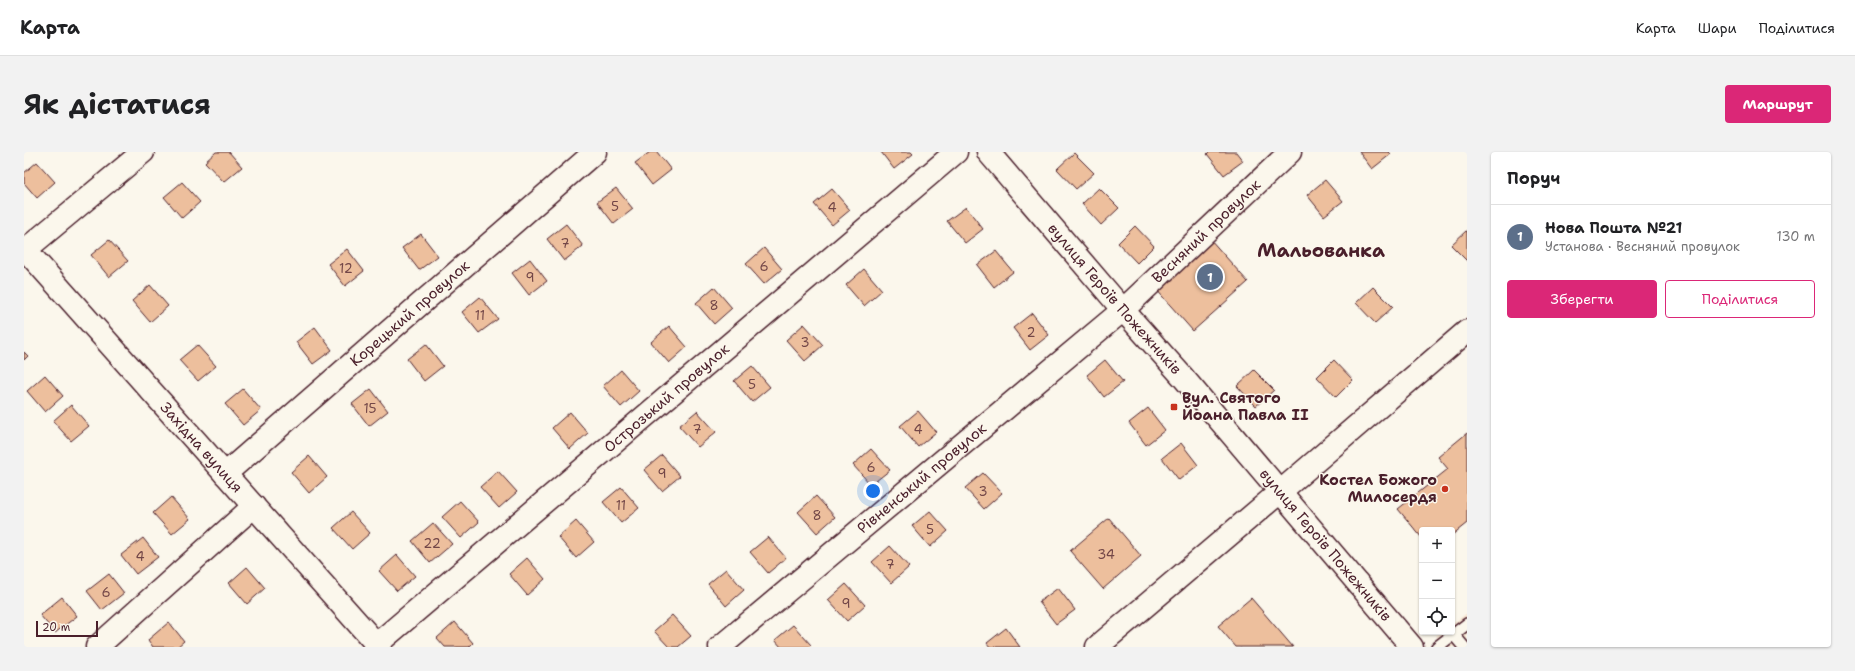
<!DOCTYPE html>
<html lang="uk">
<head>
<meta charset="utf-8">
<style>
  :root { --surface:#fff; --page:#f2f2f2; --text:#202124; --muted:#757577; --line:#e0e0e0; --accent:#db2777 }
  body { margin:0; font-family:"Shantell Sans",sans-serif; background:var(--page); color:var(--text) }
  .controls { position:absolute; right:12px; bottom:12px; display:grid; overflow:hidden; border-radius:4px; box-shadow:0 1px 3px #0004 }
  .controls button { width:36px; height:36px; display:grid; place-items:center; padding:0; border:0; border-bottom:1px solid var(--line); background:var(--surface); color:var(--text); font:20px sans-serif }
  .scale { position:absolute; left:12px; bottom:10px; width:62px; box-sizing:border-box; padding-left:4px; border:2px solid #4a1f2b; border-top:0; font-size:11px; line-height:14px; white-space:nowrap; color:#4a1f2b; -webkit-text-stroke:3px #fbf7ec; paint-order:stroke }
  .you { position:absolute; left:849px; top:339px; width:14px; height:14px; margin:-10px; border:3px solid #fff; border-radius:50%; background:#1a73e8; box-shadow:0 0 0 6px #1a73e833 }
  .badge { display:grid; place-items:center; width:26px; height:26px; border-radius:50%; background:var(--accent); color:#fff; font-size:13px; font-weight:700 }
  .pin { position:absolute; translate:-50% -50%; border:2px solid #fff; box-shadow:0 1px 4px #0006 }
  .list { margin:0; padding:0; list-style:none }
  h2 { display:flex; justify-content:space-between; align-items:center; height:52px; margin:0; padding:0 16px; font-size:17px }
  h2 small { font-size:13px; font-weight:400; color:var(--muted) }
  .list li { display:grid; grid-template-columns:26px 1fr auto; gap:12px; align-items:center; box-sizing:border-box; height:64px; padding:0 16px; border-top:1px solid var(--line) }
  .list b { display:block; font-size:15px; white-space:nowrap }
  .list p { margin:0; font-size:13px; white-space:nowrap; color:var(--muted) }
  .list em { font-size:13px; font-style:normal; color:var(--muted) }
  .actions { display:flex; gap:8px; padding:12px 16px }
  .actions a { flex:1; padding:9px 0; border:1px solid var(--accent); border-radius:4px; text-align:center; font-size:14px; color:var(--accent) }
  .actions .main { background:var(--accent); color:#fff }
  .icon { flex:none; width:22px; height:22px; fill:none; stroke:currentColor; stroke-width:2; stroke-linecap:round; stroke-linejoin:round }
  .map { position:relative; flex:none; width:1443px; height:495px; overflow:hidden; border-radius:4px }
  header { display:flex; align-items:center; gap:24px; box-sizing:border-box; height:56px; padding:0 20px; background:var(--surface); border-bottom:1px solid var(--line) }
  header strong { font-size:19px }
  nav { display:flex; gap:22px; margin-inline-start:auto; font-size:14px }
  .intro { display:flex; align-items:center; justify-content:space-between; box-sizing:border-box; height:96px; padding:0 24px }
  h1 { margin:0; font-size:28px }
  .button { padding:10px 18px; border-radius:4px; background:var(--accent); color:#fff; font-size:14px; font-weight:700 }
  main { display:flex; gap:24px; padding:0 24px }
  aside { flex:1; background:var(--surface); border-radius:4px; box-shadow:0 1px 3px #0004 }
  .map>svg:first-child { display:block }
  .built { fill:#f7e6d4 }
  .building { fill:#edbf9d; stroke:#4a1f2b }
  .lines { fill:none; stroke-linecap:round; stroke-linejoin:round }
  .service-casing { stroke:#4a1f2b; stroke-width:14 }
  .minor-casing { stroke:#4a1f2b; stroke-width:25 }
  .tertiary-casing { stroke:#4a1f2b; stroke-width:25 }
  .service { stroke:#fbf7ec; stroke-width:11 }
  .minor { stroke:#fbf7ec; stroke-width:22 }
  .tertiary { stroke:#fbf7ec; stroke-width:22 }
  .poi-dot { fill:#c8321e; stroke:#fbf7ec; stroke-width:1.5 }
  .labels { text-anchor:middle; stroke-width:3; stroke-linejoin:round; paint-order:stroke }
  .number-label { font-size:13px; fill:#734748 }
  .street-label { font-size:15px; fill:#4a1f2b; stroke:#fbf7ec }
  .poi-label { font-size:15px; font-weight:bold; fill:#4a1f2b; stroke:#fbf7ec; text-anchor:start }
  .district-label { font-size:19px; font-weight:bold; fill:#4a1f2b; stroke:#fbf7ec }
</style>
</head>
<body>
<header>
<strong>Карта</strong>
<nav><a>Карта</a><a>Шари</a><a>Поділитися</a></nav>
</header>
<div class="intro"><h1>Як дістатися</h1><a class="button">Маршрут</a></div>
<main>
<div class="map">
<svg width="1443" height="495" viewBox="0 0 1443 495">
  <rect width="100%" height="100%" fill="#fbf7ec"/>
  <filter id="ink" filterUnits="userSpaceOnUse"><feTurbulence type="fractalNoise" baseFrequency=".025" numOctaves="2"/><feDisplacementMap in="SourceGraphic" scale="8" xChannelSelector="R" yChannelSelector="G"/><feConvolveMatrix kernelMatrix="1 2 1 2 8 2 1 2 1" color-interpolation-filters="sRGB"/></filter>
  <g filter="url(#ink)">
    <path class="built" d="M1443 461V495H1421L1412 484 1417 480H1428V472Z"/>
    <path class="building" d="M192 0H205L218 15 200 30 181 10Z
      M626 0H633L647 18 628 33 611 11Z
      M857 0H887L889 2 870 17Z
      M1185 0H1212L1219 9 1200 23 1183 2Z
      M1335 0H1365L1367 2 1348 17Z
      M1050 1 1070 21 1052 37 1033 17Z
      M13 10 31 30 13 46 0 31V21Z
      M1301 28 1319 49 1300 64 1283 43Z
      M158 30 176 50 158 66 140 45Z
      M592 36 609 57 590 72 573 50Z
      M1075 36 1095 56 1077 73 1058 52Z
      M808 37 826 58 808 73 790 52Z
      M942 55 959 77 941 91 923 69Z
      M542 72 559 94 540 109 523 87Z
      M1111 74 1130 94 1113 111 1094 91Z
      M1443 78V109L1427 93Z
      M397 82 414 104 395 118 378 96Z
      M1186 87 1224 130 1169 179 1131 136Z
      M85 88 104 109 85 125 67 103Z
      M740 96 758 117 740 132 722 112Z
      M323 97 340 119 321 134 304 112Z
      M972 99 989 120 970 135 953 113Z
      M506 107 523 129 505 143 488 121Z
      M840 117 858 138 840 154 822 133Z
      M126 133 144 154 126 170 108 149Z
      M690 135 708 156 690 172 672 151Z
      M1349 135 1369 155 1351 171 1332 151Z
      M456 145 474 167 455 181 438 160Z
      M1008 161 1025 183 1006 198 989 176Z
      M780 172 799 193 781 209 762 188Z
      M645 174 663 195 645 211 627 190Z
      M291 175 308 198 289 212 272 190Z
      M402 192 419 214 400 229 383 207Z
      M173 193 192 214 174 229 155 208Z
      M0 200 4 204 0 208Z
      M1081 208 1099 230 1080 245 1063 223Z
      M1310 208 1329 228 1312 245 1293 225Z
      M728 214 746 235 728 250 710 229Z
      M597 218 615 239 597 255 579 234Z
      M1230 218 1250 238 1232 254 1213 234Z
      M21 223 39 244 21 260 3 239Z
      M219 237 237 258 219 273 201 252Z
      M347 237 364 259 345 274 328 252Z
      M47 253 65 274 47 289 29 269Z
      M1124 256 1141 278 1122 293 1105 271Z
      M673 259 692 280 674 295 655 274Z
      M894 259 912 280 894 295 876 274Z
      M546 260 564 281 546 297 528 276Z
      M1443 281V371L1428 383V378H1398V386L1374 357 1424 317 1414 305Z
      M1157 291 1174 313 1155 328 1138 306Z
      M847 297 866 318 847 333 829 313Z
      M638 303 656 324 638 339 620 318Z
      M285 304 303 325 285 341 267 320Z
      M474 319 493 340 475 356 456 335Z
      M959 321 978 341 960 357 941 336Z
      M597 335 615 356 597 371 579 350Z
      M792 344 811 365 793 381 774 360Z
      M147 345 166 367 148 382 129 361Z
      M436 349 455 370 437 386 418 365Z
      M906 359 924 379 906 395 888 374Z
      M327 360 346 381 328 397 309 376Z
      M1085 366 1117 404 1079 437 1046 399Z
      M552 369 570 390 552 406 534 385Z
      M409 371 428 392 406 411 388 389Z
      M744 385 762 406 744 421 726 400Z
      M119 386 134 405 112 422 97 403Z
      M866 394 885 415 867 431 848 410Z
      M373 403 391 424 373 439 355 419Z
      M503 406 521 427 503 443 485 422Z
      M223 415 241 436 223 452 205 431Z
      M702 417 720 438 702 454 684 432Z
      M85 422 100 441 78 458 63 439Z
      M822 432 841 453 823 469 804 448Z
      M1034 436 1051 458 1032 472 1015 450Z
      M38 445 53 464 31 481 16 463Z
      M1227 446 1269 495H1212L1194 474Z
      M648 463 667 484 654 495H645L630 479Z
      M145 470 160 489 153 495H129L124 488Z
      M431 470 449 491 445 495H421L413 486Z
      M769 473 787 493 785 495H757L751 488Z
      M982 476 996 495H966L963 491Z"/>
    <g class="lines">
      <defs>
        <path id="service" d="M1429 482 1440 495
          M1413 495 1443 472"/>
        <g id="minor">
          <path id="s1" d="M0 96 355 495"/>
          <path d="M0 99 119 0"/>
          <path id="s2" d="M201 322 571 0"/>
          <path id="s3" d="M353 492 932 0"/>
          <path d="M73 495 230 354"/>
          <path id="s4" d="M696 495 1099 158 1266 0"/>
        </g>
        <g id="tertiary">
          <path id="s5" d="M964 0 1099 158 1158 224 1388 495"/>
          <path d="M1073 495 1257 339 1443 179"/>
        </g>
      </defs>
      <use href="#service" class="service-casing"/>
      <use href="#minor" class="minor-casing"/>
      <use href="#tertiary" class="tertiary-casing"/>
      <use href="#service" class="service"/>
      <use href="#minor" class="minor"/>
      <use href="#tertiary" class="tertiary"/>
    </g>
  </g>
  <g class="poi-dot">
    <rect x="1146" y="251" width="8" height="8" rx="2"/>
    <circle cx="1421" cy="337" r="4"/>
  </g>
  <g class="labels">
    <g class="number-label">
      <text x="591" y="59">5</text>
      <text x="808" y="60">4</text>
      <text x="541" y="96">7</text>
      <text x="740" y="119">6</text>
      <text x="322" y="121">12</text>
      <text x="506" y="130">9</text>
      <text x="690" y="158">8</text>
      <text x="456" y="168">11</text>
      <text x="1007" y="185">2</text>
      <text x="781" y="195">3</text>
      <text x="728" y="237">5</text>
      <text x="346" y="261">15</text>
      <text x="673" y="282">7</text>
      <text x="894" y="282">4</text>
      <text x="847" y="320">6</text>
      <text x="638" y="326">9</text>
      <text x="959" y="344">3</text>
      <text x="597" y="358">11</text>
      <text x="793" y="368">8</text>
      <text x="906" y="382">5</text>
      <text x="408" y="396">22</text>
      <text x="1082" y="407">34</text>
      <text x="116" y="409">4</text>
      <text x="866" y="417">7</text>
      <text x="82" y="445">6</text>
      <text x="822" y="456">9</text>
    </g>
    <g class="street-label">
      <text dy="5" stroke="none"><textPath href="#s4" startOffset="640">Весняний провулок</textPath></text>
      <text dy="5" stroke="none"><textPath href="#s5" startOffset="194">вулиця Героїв Пожежників</textPath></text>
      <text dy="5" stroke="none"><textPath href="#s2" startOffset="245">Корецький провулок</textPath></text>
      <text dy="5" stroke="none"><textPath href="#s3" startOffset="380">Острозький провулок</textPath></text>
      <text dy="5" stroke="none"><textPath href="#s1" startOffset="267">Західна вулиця</textPath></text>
      <text dy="5" stroke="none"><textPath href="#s4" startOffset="263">Рівненський провулок</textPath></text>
      <text dy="5" stroke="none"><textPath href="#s5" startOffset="518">вулиця Героїв Пожежників</textPath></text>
    </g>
    <g class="poi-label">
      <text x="1158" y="251">Вул. Святого<tspan x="1158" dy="17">Йоана Павла ІІ</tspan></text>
      <text x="1413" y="333" text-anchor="end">Костел Божого<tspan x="1413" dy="17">Милосердя</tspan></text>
    </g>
    <g class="district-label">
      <text x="1297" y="105">Мальованка</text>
    </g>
  </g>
</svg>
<div class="controls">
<button>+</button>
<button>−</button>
<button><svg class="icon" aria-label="locate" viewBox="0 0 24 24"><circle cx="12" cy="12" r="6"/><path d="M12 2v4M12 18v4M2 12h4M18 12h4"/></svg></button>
</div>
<div class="scale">20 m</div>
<div class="you"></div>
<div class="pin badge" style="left:1186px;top:125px;background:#5c6f8a">1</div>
</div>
<aside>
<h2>Поруч<small></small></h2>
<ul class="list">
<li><span class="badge" style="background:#5c6f8a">1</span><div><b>Нова Пошта №21</b><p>Установа · Весняний провулок</p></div><em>130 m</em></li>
</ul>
<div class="actions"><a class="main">Зберегти</a><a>Поділитися</a></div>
</aside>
</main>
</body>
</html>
